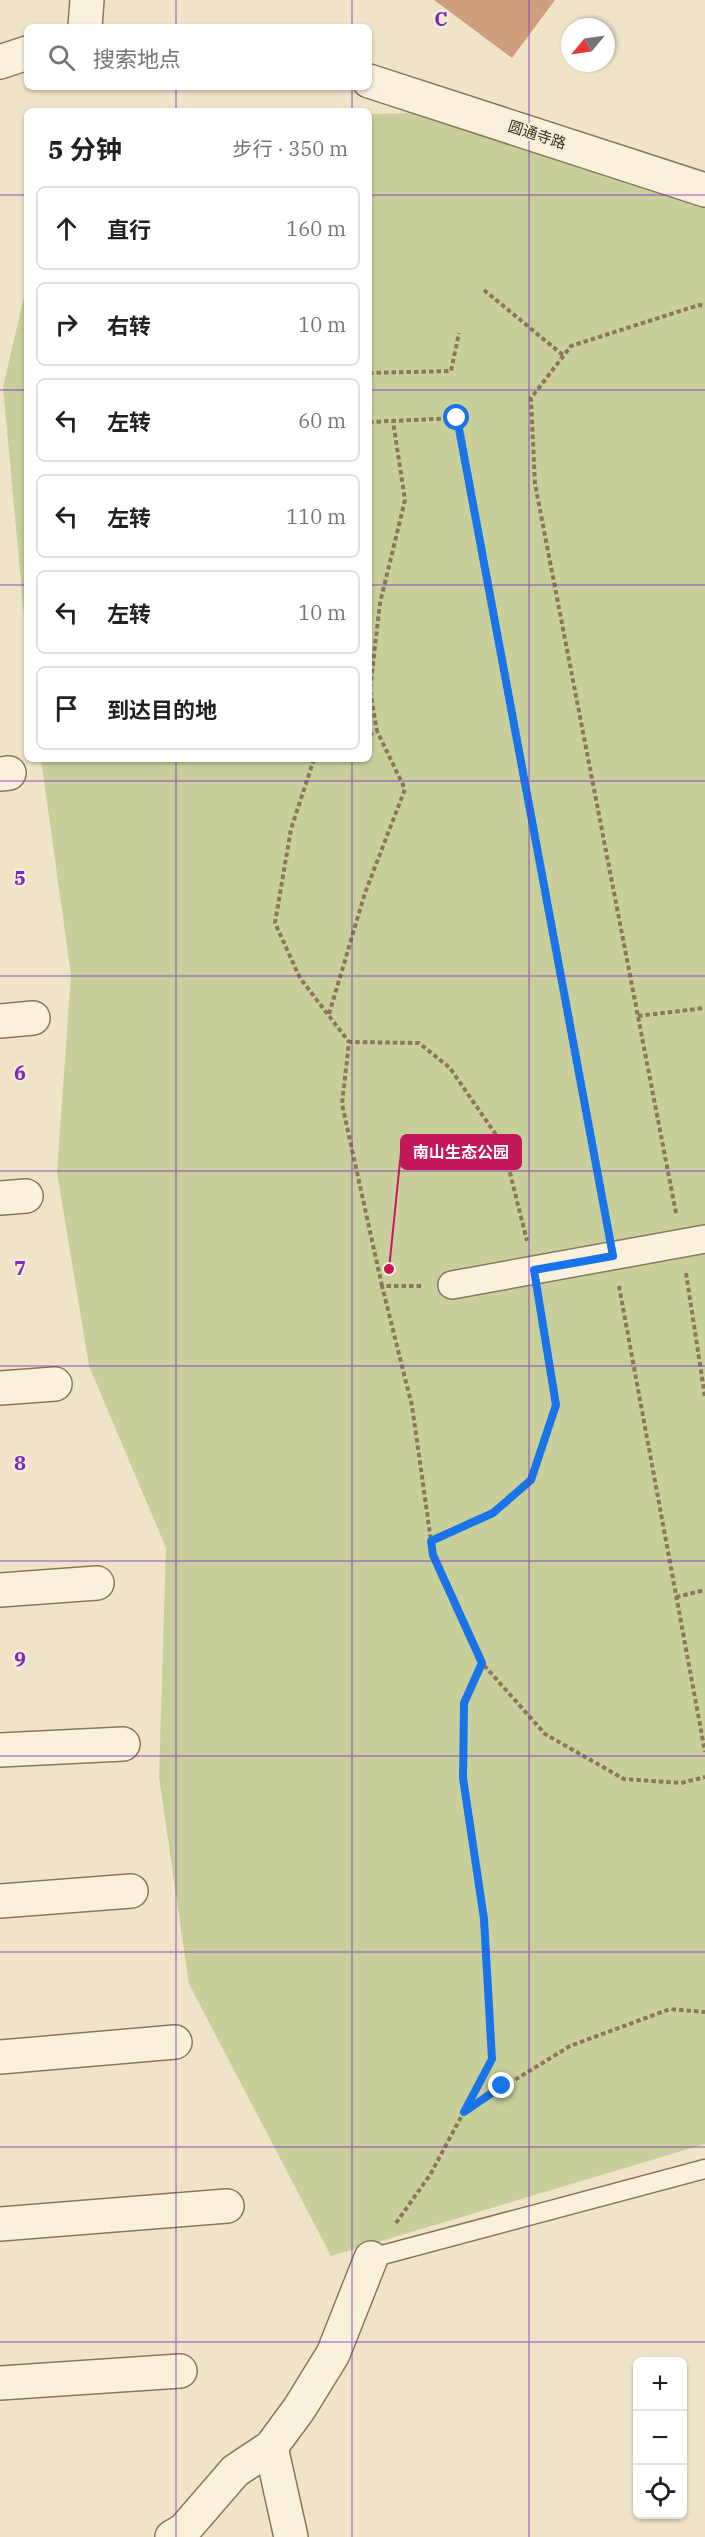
<!DOCTYPE html>
<html lang="zh">
<head>
<meta charset="utf-8">
<style>
  :root { --surface:#fff; --page:#f2f2f2; --text:#202124; --muted:#757577; --line:#e0e0e0 }
  body { margin:0; font-family:"IBM Plex Serif","Noto Sans SC",serif; background:var(--page); color:var(--text) }
  .controls { position:absolute; right:18px; bottom:18px; display:grid; overflow:hidden; border-radius:9px; box-shadow:0 2px 4px #0004 }
  .controls button { width:54px; height:54px; display:grid; place-items:center; padding:0; border:0; border-bottom:2px solid var(--line); background:var(--surface); color:var(--text); font:30px sans-serif }
  .compass { position:absolute; left:561px; top:18px; width:54px; height:54px; border-radius:50%; background:var(--surface); box-shadow:0 2px 4px #0004; rotate:241deg }
  .stop { position:absolute; width:18px; height:18px; margin:-14px; border:4px solid #1a73e8; border-radius:50%; background:#fff }
  .stop.end { background:#1a73e8; border-color:#fff; box-shadow:0 2px 6px #0008 }
  .list { margin:0; padding:0; list-style:none }
  h2 { display:flex; justify-content:space-between; align-items:center; height:78px; margin:0; padding:0 24px; font-size:26px }
  h2 small { font-size:20px; font-weight:400; color:var(--muted) }
  .list li { display:grid; grid-template-columns:39px 1fr auto; gap:18px; align-items:center; box-sizing:border-box; height:84px; margin:0 12px 12px; padding:0 12px; border:2px solid var(--line); border-radius:9px }
  .list b { display:block; font-size:22px; white-space:nowrap }
  .list em { font-size:20px; font-style:normal; color:var(--muted) }
  .icon { flex:none; width:33px; height:33px; fill:none; stroke:currentColor; stroke-width:2; stroke-linecap:round; stroke-linejoin:round }
  .map { position:relative; flex:none; width:705px; height:2537px; overflow:hidden }
  .search { position:absolute; background:var(--surface); box-shadow:0 2px 4px #0004; left:24px; top:24px; width:348px; height:66px; display:flex; align-items:center; gap:15px; box-sizing:border-box; padding:0 21px; border-radius:9px; color:var(--muted); font-size:22px }
  .panel { position:absolute; background:var(--surface); box-shadow:0 2px 4px #0004; left:24px; top:108px; width:348px; height:654px; border-radius:9px }
  .map>svg:first-child { display:block }
  .green { fill:#c9cf9b }
  .building { fill:#cf9f7d }
  .lines { fill:none; stroke-linecap:round; stroke-linejoin:round }
  .service-casing { stroke:#8d765c; stroke-width:21 }
  .pedestrian-casing { stroke:#8d765c; stroke-width:30 }
  .minor-casing { stroke:#8d765c; stroke-width:36 }
  .tertiary-casing { stroke:#8d765c; stroke-width:36 }
  .path { stroke:#8d765c; stroke-width:4; stroke-dasharray:4.5 3; stroke-linecap:butt }
  .service { stroke:#faf1dc; stroke-width:18 }
  .pedestrian { stroke:#faf1dc; stroke-width:27 }
  .minor { stroke:#faf1dc; stroke-width:33 }
  .tertiary { stroke:#faf1dc; stroke-width:33 }
  .route { stroke:#1a73e8; stroke-width:8 }
  .grid { fill:none; stroke:#7b2cbf; stroke-width:1.5; stroke-opacity:0.55 }
  .labels { text-anchor:middle; stroke-width:4.5; stroke-linejoin:round; paint-order:stroke }
  .street-label { font-size:15px; fill:#3d2e20; stroke:#f7eed8 }
  .grid-label { font-size:20px; text-anchor:middle; font-weight:bold; fill:#7b2cbf; stroke:#f7eed8; stroke-width:4.5; stroke-linejoin:round; paint-order:stroke }
  .leader { fill:none; stroke:#c2185b; stroke-width:2 }
  .callout-dot { fill:#c2185b; stroke:#f7eed8; stroke-width:2 }
  .callout { fill:#c2185b; stroke:#c2185b; stroke-width:2 }
  .callout-label { font-size:16px; text-anchor:middle; font-weight:bold; fill:#fff }
</style>
</head>
<body>
<div class="map">
<svg width="705" height="2537" viewBox="0 0 705 2537">
  <rect width="100%" height="100%" fill="#f0e4c8"/>
  <path class="green" d="M414 113 705 201V2144L331 2256 189 1984 159 1777 166 1548 89 1366 57 1172 71 975 41 759H369V114Z
    M27 284V648L3 387Z"/>
  <path class="building" d="M434 0H555L512 58Z"/>
  <g class="lines">
    <defs>
      <path id="service" d="M371 2258 705 2169"/>
      <path id="pedestrian" d="M452 1285 705 1239"/>
      <path id="minor" d="M85 27 87 0
        M0 774 9 773
        M0 1021 33 1018
        M0 1198 26 1196
        M0 1388 55 1384
        M0 1590 97 1583
        M0 1750 123 1744
        M0 1901 131 1891
        M0 2057 175 2042
        M0 2224 227 2206
        M0 2383 180 2371
        M172 2537 184 2530 235 2471 271 2447
        M291 2537 271 2447 299 2409 333 2354 371 2258"/>
      <path id="tertiary" d="M0 62 27 53
        M369 81 705 190"/>
    </defs>
    <use href="#service" class="service-casing"/>
    <use href="#pedestrian" class="pedestrian-casing"/>
    <use href="#minor" class="minor-casing"/>
    <use href="#tertiary" class="tertiary-casing"/>
    <path class="path" d="M484 290 564 356
      M369 373 451 371 459 333
      M369 422 457 418 607 1226
      M369 735 377 731 370 690 380 603 405 500 393 421
      M314 759 291 829 275 923 300 978 349 1042
      M329 1014 365 893 405 789 377 731
      M638 1016 705 1008
      M676 1213 535 484 531 398 571 346 699 305 705 306
      M686 1273 705 1397
      M382 1286 342 1104 349 1042 419 1043 450 1068 503 1145 527 1241
      M421 1286H382L412 1406 433 1555 482 1663 545 1734 624 1779 681 1783 705 1777
      M619 1286 705 1752
      M431 1541 493 1513 531 1480 557 1405 539 1301
      M676 1597 705 1590
      M464 2111 570 2046 670 2009 705 2012
      M396 2223 430 2175 492 2059 484 1919 463 1778 464 1703 482 1663"/>
    <use href="#service" class="service"/>
    <use href="#pedestrian" class="pedestrian"/>
    <use href="#minor" class="minor"/>
    <use href="#tertiary" class="tertiary"/>
  </g>
  <g class="lines">
    <path class="route" d="M457 418 613 1256 534 1270 556 1405 531 1480 493 1513 431 1541 433 1555 482 1663 464 1703 463 1778 484 1919 492 2059 464 2112 502 2086"/>
  </g>
  <path class="grid" d="M176 0V27M352 0V27M529 0V2537M176 87V111M352 87V111M0 195H27M369 195H705M0 390H27M369 390H705M0 585H27M369 585H705M176 759V2537M352 759V2537M0 781H705M0 976H705M0 1171H705M0 1366H705M0 1561H705M0 1756H705M0 1952H705M0 2147H705M0 2342H705"/>
  <g class="labels">
    <g class="street-label">
      <text transform="translate(537 135) rotate(18)" y="5">圆通寺路</text>
    </g>
  </g>
  <g class="grid-label">
    <text x="441" y="26">C</text>
    <text x="20" y="885">5</text>
    <text x="20" y="1080">6</text>
    <text x="20" y="1275">7</text>
    <text x="20" y="1470">8</text>
    <text x="20" y="1666">9</text>
  </g>
  <path class="leader" d="M389 1269L401 1152"/>
  <circle class="callout-dot" cx="389" cy="1269" r="6"/>
  <rect class="callout" x="401" y="1135" width="120" height="34" rx="6"/>
  <g class="callout-label">
    <text x="461" y="1158">南山生态公园</text>
  </g>
</svg>
<div class="controls">
<button>+</button>
<button>−</button>
<button><svg class="icon" aria-label="locate" viewBox="0 0 24 24"><circle cx="12" cy="12" r="6"/><path d="M12 2v4M12 18v4M2 12h4M18 12h4"/></svg></button>
</div>
<svg class="compass" viewBox="-18 -18 36 36"><path d="M0-13l5 13h-10z" fill="#e53935"/><path d="M0 13l5-13h-10z" fill="#757577"/></svg>
<div class="stop" style="left:457px;top:418px"></div>
<div class="stop end" style="left:502px;top:2086px"></div>
<div class="search"><svg class="icon" aria-label="search" viewBox="0 0 24 24"><circle cx="10" cy="10" r="6"/><path d="M15 15l6 6"/></svg>搜索地点</div>
<section class="panel">
<h2>5 分钟<small>步行 · 350 m</small></h2>
<ul class="list">
<li><svg class="icon" aria-label="ahead" viewBox="0 0 24 24"><path d="M12 20V5M6 11l6-6 6 6"/></svg><div><b>直行</b></div><em>160 m</em></li>
<li><svg class="icon" aria-label="right" viewBox="0 0 24 24"><path d="M7 20v-9h11M14 6l5 5-5 5"/></svg><div><b>右转</b></div><em>10 m</em></li>
<li><svg class="icon" aria-label="left" viewBox="0 0 24 24"><path d="M17 20v-9H6M10 6l-5 5 5 5"/></svg><div><b>左转</b></div><em>60 m</em></li>
<li><svg class="icon" aria-label="left" viewBox="0 0 24 24"><path d="M17 20v-9H6M10 6l-5 5 5 5"/></svg><div><b>左转</b></div><em>110 m</em></li>
<li><svg class="icon" aria-label="left" viewBox="0 0 24 24"><path d="M17 20v-9H6M10 6l-5 5 5 5"/></svg><div><b>左转</b></div><em>10 m</em></li>
<li><svg class="icon" aria-label="arrive" viewBox="0 0 24 24"><path d="M6 21V4h12l-3 4 3 4H6"/></svg><div><b>到达目的地</b></div></li>
</ul>
</section>
</div>
</body>
</html>
